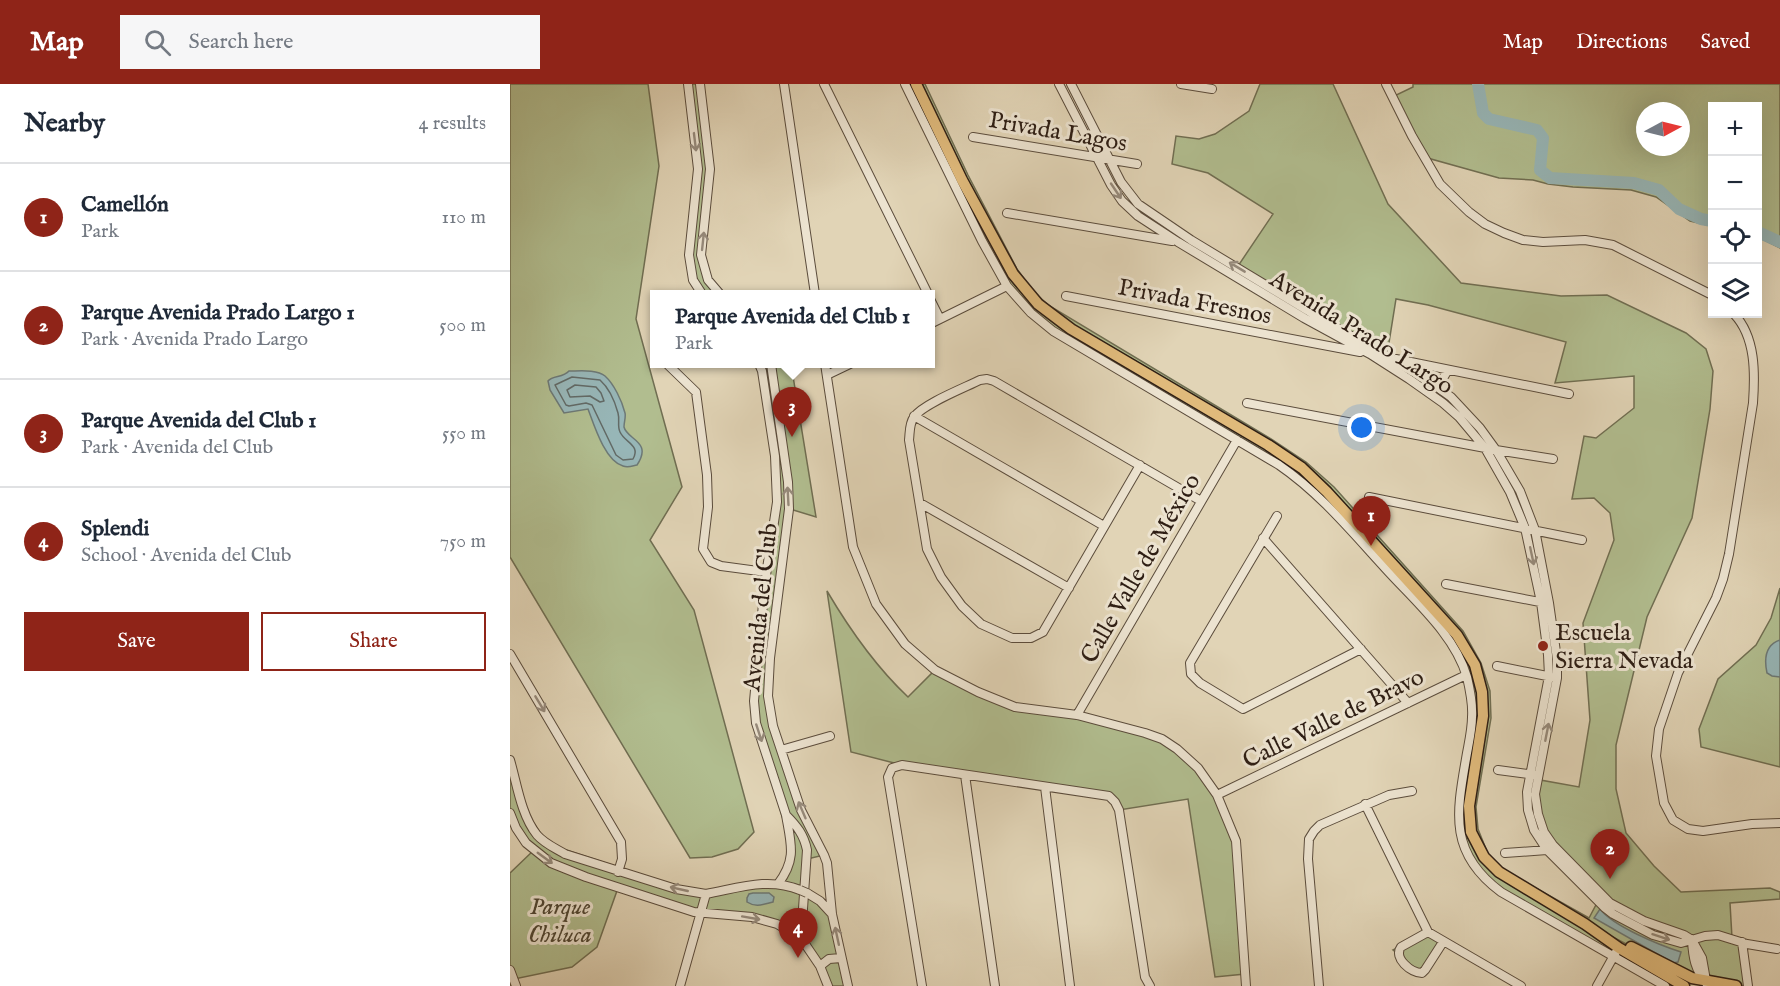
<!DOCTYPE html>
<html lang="en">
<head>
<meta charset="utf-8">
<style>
  :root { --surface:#fff; --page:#f6f6f7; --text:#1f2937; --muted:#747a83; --line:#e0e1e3; --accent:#8f2418 }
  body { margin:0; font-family:"IM FELL English",serif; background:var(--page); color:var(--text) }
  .controls { position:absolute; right:18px; top:18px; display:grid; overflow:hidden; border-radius:0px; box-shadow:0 6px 24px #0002 }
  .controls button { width:54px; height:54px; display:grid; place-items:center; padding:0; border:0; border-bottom:2px solid var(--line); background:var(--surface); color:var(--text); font:30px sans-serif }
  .compass { position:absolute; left:1126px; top:18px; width:54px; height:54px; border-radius:50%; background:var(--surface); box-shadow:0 6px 24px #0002; rotate:83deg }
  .you { position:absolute; left:852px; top:344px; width:21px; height:21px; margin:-15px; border:4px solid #fff; border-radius:50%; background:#1a73e8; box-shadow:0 0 0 9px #1a73e833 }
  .badge { display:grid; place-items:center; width:39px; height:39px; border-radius:50%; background:var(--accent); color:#fff; font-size:20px; font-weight:700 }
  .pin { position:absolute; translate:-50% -50px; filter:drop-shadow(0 2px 3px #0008) }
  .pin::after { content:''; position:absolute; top:32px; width:21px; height:18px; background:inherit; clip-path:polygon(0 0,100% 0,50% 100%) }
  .popup { position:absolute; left:140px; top:206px; width:285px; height:78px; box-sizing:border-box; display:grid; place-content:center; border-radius:0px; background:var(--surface); filter:drop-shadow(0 2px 4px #0005); font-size:20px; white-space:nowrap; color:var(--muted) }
  .popup b { font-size:22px; color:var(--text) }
  .popup::after { content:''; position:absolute; left:50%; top:100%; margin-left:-12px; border:12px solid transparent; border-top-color:var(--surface) }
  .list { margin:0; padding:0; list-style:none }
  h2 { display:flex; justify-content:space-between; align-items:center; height:78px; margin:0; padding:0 24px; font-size:26px }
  h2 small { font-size:20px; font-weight:400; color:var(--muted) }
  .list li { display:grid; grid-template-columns:39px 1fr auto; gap:18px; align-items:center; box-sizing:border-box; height:108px; padding:0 24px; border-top:2px solid var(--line) }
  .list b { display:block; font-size:22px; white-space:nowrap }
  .list p { margin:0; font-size:20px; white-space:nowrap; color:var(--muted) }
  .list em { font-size:20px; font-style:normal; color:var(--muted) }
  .actions { display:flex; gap:12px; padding:18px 24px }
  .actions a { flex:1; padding:14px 0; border:2px solid var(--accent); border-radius:0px; text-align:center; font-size:21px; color:var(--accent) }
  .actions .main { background:var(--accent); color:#fff }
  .icon { flex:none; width:33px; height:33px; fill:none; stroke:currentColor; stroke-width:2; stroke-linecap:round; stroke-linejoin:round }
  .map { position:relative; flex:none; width:1270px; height:902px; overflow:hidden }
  header { display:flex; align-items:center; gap:36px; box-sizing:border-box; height:84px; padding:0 30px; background:var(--accent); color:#fff }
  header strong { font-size:28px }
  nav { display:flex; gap:33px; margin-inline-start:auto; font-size:21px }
  .search { width:420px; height:54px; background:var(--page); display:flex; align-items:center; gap:15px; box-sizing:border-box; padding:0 21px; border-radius:0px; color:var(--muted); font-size:22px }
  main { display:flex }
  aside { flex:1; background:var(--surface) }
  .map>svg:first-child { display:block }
  .green { fill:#b1bd8f; stroke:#706e52; stroke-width:1.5; fill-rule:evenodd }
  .water { fill:#97b6b7; stroke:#6d7976; stroke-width:1.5 }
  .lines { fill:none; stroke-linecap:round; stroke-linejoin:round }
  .shore { stroke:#626a66; stroke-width:1.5 }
  .river { stroke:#97b6b7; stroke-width:12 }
  .minor-casing { stroke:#5b4c3c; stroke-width:10 }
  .major-casing { stroke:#2e1e14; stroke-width:13 }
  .minor { stroke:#ece3d0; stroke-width:8 }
  .major { stroke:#e0ba7b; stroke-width:10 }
  .minor-bridge-casing { stroke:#5b4c3c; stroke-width:10; stroke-linecap:butt }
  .minor-bridge { stroke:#ece3d0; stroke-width:8 }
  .oneway { stroke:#968a7b }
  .poi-dot { fill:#8f2418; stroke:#ece3d0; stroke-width:2 }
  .labels { text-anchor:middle; stroke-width:6; stroke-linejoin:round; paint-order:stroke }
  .street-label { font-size:24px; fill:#2e1e14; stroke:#ece3d0 }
  .poi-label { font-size:24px; fill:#2e1e14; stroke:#ece3d0; text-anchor:start }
  .park-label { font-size:24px; font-style:italic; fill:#4f4633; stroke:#ece3d0 }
</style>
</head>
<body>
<header>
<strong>Map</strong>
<div class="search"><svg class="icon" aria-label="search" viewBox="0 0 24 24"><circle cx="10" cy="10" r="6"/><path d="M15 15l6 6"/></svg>Search here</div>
<nav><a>Map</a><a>Directions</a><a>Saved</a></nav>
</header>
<main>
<aside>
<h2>Nearby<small>4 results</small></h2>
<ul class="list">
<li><span class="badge">1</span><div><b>Camellón</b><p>Park</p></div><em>110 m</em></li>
<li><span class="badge">2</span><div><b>Parque Avenida Prado Largo 1</b><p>Park · Avenida Prado Largo</p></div><em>500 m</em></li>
<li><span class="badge">3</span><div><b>Parque Avenida del Club 1</b><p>Park · Avenida del Club</p></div><em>550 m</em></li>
<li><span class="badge">4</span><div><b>Splendi</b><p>School · Avenida del Club</p></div><em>750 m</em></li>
</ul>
<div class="actions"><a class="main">Save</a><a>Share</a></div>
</aside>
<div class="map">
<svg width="1270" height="902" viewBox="0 0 1270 902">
  <rect width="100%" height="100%" fill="#e1d4b6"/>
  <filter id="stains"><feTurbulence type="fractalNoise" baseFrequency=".00333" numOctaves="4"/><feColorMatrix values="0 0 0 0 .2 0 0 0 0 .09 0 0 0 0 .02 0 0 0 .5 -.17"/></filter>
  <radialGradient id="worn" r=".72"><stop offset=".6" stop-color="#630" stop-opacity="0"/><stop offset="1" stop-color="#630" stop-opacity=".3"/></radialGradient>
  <path class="green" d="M0 0H138L149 82 126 235 172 403 140 456 184 526 244 748 228 765 202 773 180 774 0 473Z
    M178 0H190L200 85 191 171 198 196 210 210H192L179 171 188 85Z
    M395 0H415L458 91 507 185 522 206 538 221 761 355 796 378 824 403 953 547 971 579 980 607 981 634 966 723 968 745 978 770 990 784 1079 834 1088 817 1143 851 1182 856 1110 825 1043 761 1028 730 1030 696 1069 703 1080 636 1073 539 1104 456 1100 429 1084 414 1062 415 1074 352 1086 354 1124 324V292L1045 299 1056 258 918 221 886 215 877 271 726 185 763 130 698 89 662 80 666 52 689 55 705 50 739 27 750 0H823L878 120 951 199 1051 212 1097 211 1176 249 1196 265 1203 287 1200 325 1182 434 1137 533 1106 661V705L1116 749 1144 782 1171 808 1260 804 1270 808V815L1220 819 1222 854 1232 858 1238 902H1197L1095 849 1174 902H1155L991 808 962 779 948 735 963 635 956 591 930 545 789 394 543 247 497 202Z
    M903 0H1270V164L1248 153V22H1202V142L1180 137 1146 113 1121 106 1063 103 1038 100 1023 96 989 94 914 73 882 13 903 3ZM1135 27H1171V63H1135Z
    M249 280H281L306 433 280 425 258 612 290 726 314 771 297 775 294 805 321 830 338 902H318L312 879 289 847 286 849 267 840 191 829 108 804 87 863 62 883 4 895 6 902H0V789L24 766 0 729V673L14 725 38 760 190 810 269 798 281 764 246 639 267 396Z
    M1270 504V683L1191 663 1189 645 1208 595 1246 561 1261 534Z
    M317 507C340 546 365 582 398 613L425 586 505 623 567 631 635 649 667 665 707 711 726 757 735 890 705 893 678 715 609 726 599 712 392 681 341 668Z
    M917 849 931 858 913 892 883 866Z"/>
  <path class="water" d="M59 287C69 287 87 285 95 292 104 300 112 317 115 329 116 333 114 338 114 343 117 356 143 357 127 381 122 382 118 384 113 382 95 377 84 341 78 325L54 329 40 306 38 297C43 291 53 294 59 287Z
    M1270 556V593L1262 592 1257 589C1254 575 1255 561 1270 556Z
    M243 809H259L264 813 263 818C254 820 246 824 237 818V814L239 810Z
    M1090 825C1103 842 1149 861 1171 868L1168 878 1163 879 1084 834Z"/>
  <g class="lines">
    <path class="shore" d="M62 293 90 296C99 304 105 318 108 329 110 336 107 342 110 348 115 359 131 361 123 375L113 376 106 371 82 321 76 319 59 322 56 321 45 301Z
      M65 301 86 303 91 309 94 317 90 318 80 312 60 313 57 306Z"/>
    <path class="river" d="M968 0 973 29 979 35 1027 46 1033 54 1030 86 1040 94 1124 99 1149 106 1169 125 1191 135 1202 137
      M1248 148 1270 158"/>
    <defs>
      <path id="minor" d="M178 0 188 85 179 171 183 196 192 210
        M190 0 200 85 191 171 198 196 210 210
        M274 0 305 210
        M314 0 418 210
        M395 0 472 157 497 202 521 229 543 247 769 381C810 409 842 448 876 485 905 517 945 551 957 593 960 606 963 620 962 633 962 645 959 658 957 669 947 727 937 768 991 808L1155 902
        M549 0 601 101 612 117 628 132 668 158 794 234 860 270 899 295 933 319 949 333 975 364 1000 408 1015 444 1031 518 1038 571 1039 592 1017 708 1018 726 1024 746 1037 766 1094 823 1103 830 1143 851 1171 859 1195 852 1208 851 1237 860 1267 865
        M561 0 611 98 628 120 681 156 815 237 916 295 941 313 970 344 986 366 1010 407 1025 446 1039 519 1047 575V594L1025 710 1028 730 1034 748 1043 761 1100 819 1134 837 1174 851 1182 856 1192 874 1197 902
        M671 0 702 5
        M876 0 902 52 930 100 959 128 975 140 994 149 1013 156 1033 158 1075 156 1103 161 1202 211
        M463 53 627 80
        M497 129 662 157
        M556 212 850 268
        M420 215 430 235
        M1224 230C1246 253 1245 290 1243 319L1219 470 1213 495 1206 514 1168 589 1149 645 1146 672 1154 719 1163 736 1178 745 1193 747 1242 740 1270 739
        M420 240 497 202
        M886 275 1059 310
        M157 280 186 308 197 391 198 423 193 465 201 478 211 482 256 488
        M249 280 252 287 265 372 267 418 255 498 244 617 246 639 276 731C287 742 294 751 297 766L291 854
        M261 280 278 398 279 425 260 574 258 612 263 642 291 726 314 771 317 779 322 830 338 902
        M315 280 343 463 366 520 395 560 425 586 468 608 505 623 567 631 635 649 652 655 667 665 688 684 707 711 726 757 736 902
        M317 291 340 280
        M932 306V296L938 286
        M737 319 986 366 1043 375
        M404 332 594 442
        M630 381 533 548 521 554H502L471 540 452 522 431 493 417 465 399 356C400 348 399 340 404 333 413 320 454 304 470 296L477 295 484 297 691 417
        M859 413 1072 456
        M410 419 559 504
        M767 432 680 579 681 590 690 599 733 625 851 565
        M753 454 898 619
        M936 500 1035 519
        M0 570 111 758 112 775 108 788
        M987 582 1042 593
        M567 631 727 356
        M271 666 320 652
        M0 676C7 700 11 731 27 751 35 760 45 764 55 770L166 805 196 810C229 804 258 793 290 806
        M988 686 1026 691
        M455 691 485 902
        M535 703 560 902
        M707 711 956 591
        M855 720 918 848 1011 902
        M0 729 6 744 16 759 41 779 76 793 184 828 242 833 267 840 291 854
        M995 769 1037 766
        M268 800C287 775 281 760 276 731
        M297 809 310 817 322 830
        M918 848 891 863C883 874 901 889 912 889L915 886 933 858
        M290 850 291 854 310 882 318 902
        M1182 857C1183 873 1185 886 1196 898
        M1232 858 1238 902
        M310 882 319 875 331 874
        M0 886 6 902
        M170 902 196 810
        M412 902 378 693 382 684 392 681 599 712 605 718 609 726 635 893 640 902
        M809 902 798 775 799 755 804 747 810 741 879 711 902 707
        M1087 902 1106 868"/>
      <path id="major" d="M406 0 452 96 503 190 528 220 561 245 758 361 792 384 817 408 947 551 965 581 972 608 973 632 959 722 961 748 974 773 989 788 1075 840 1109 864 1174 902
        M1121 863 1182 894 1226 902"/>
    </defs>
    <use href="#minor" class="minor-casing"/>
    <use href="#major" class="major-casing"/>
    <use href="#minor" class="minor"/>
    <use href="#major" class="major"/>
    <defs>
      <path id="minor-bridge" d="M290 806 297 809"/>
    </defs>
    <use href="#minor-bridge" class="minor-bridge-casing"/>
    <use href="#minor-bridge" class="minor-bridge"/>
  </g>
  <defs><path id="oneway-shaft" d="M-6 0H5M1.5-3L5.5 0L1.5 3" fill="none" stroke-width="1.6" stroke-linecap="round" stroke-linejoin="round" transform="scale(1.5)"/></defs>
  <g class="oneway">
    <use href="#oneway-shaft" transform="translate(185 58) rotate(83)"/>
    <use href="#oneway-shaft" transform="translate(606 107) rotate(56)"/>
    <use href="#oneway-shaft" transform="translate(193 157) rotate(-84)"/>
    <use href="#oneway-shaft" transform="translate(727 183) rotate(-149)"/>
    <use href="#oneway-shaft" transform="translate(278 412) rotate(-93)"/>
    <use href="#oneway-shaft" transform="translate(1022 472) rotate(78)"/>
    <use href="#oneway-shaft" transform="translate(30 620) rotate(59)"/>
    <use href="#oneway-shaft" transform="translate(1037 648) rotate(-79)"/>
    <use href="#oneway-shaft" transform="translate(249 649) rotate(72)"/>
    <use href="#oneway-shaft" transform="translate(292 726) rotate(-113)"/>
    <use href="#oneway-shaft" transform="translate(35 774) rotate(36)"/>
    <use href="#oneway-shaft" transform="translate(169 805) rotate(-167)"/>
    <use href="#oneway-shaft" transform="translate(241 834) rotate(10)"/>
    <use href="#oneway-shaft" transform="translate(327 852) rotate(-102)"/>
    <use href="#oneway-shaft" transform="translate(1151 853) rotate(18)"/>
  </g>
  <circle class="poi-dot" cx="1033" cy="562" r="6"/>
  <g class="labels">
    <g class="street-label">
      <text transform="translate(548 47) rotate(10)" y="8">Privada Lagos</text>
      <text transform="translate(685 217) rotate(11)" y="8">Privada Fresnos</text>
      <text transform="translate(852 248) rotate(32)" y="8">Avenida Prado Largo</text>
      <text transform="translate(630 484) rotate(-60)" y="8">Calle Valle de México</text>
      <text transform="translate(250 523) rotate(-84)" y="8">Avenida del Club</text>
      <text transform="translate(823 634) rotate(-26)" y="8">Calle Valle de Bravo</text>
    </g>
    <g class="poi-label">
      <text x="1045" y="556">Escuela<tspan x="1045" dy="28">Sierra Nevada</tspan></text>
    </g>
    <g class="park-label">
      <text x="50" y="830">Parque<tspan x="50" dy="28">Chiluca</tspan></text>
    </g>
  </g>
  <rect width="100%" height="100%" filter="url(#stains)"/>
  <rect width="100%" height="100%" fill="url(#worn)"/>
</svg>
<div class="controls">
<button>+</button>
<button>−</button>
<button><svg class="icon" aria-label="locate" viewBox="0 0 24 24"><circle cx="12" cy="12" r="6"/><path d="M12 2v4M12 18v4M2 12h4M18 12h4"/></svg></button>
<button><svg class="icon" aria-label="layers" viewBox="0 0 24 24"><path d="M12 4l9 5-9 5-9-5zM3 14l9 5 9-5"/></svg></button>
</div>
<svg class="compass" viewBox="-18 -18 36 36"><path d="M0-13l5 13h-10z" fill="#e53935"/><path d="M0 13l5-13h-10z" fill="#747a83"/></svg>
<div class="you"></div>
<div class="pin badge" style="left:861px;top:462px">1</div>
<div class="pin badge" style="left:1100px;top:795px">2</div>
<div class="pin badge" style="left:282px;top:353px">3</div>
<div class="popup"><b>Parque Avenida del Club 1</b>Park</div>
<div class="pin badge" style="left:288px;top:874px">4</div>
</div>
</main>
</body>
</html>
